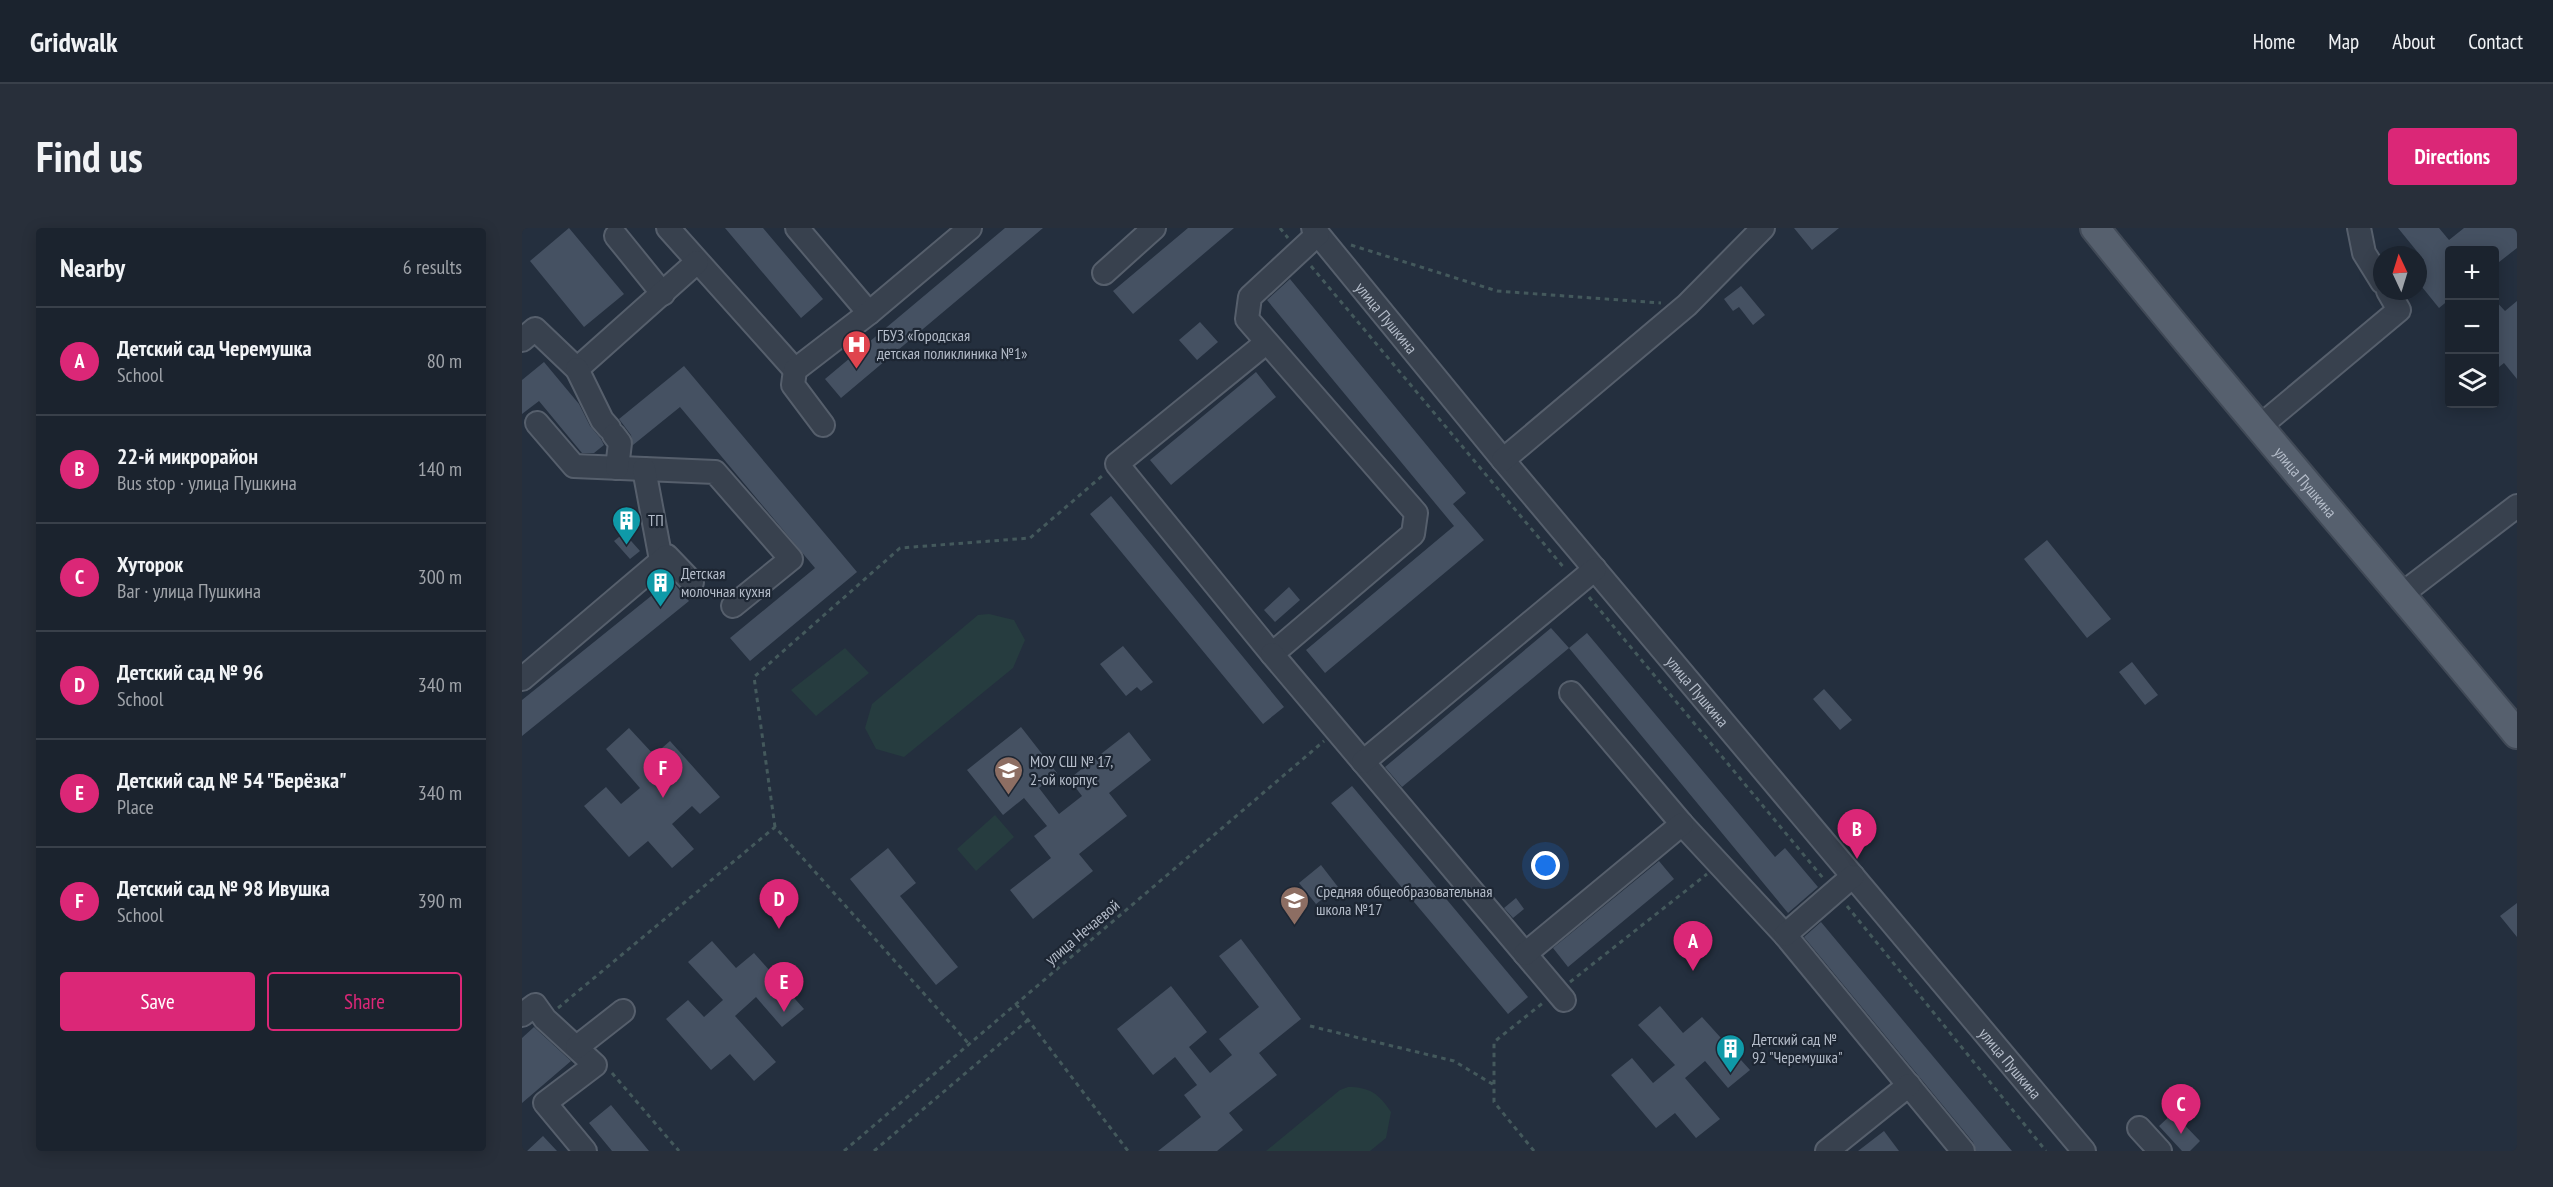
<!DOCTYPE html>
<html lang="en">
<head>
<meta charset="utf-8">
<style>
  :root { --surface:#1b232e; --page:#282f3a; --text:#f1f3f6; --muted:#a0a4aa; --line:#39404a; --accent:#db2777 }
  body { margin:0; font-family:"PT Sans Narrow",sans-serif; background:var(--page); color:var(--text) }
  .controls { position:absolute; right:18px; top:18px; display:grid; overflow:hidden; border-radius:6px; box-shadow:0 3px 15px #0003 }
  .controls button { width:54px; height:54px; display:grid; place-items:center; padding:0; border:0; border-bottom:2px solid var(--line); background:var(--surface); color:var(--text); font:30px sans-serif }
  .compass { position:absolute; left:1851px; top:18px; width:54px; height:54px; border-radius:50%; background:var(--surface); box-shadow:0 3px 15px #0003; rotate:356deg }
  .you { position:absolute; left:1024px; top:638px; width:21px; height:21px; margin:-15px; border:4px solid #fff; border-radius:50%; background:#1a73e8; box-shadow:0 0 0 9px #1a73e833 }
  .badge { display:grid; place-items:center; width:39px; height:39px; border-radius:50%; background:var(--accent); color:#fff; font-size:20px; font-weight:700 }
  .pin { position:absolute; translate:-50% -50px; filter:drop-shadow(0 2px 3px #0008) }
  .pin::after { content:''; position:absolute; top:32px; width:21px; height:18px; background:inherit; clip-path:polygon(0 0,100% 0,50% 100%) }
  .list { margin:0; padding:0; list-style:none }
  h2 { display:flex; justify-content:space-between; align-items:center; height:78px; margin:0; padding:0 24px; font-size:26px }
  h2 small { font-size:20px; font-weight:400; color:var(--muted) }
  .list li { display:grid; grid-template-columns:39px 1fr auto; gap:18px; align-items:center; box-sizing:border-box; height:108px; padding:0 24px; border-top:2px solid var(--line) }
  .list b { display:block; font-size:22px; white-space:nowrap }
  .list p { margin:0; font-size:20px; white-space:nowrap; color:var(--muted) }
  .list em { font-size:20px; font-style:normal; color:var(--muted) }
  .actions { display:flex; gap:12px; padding:18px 24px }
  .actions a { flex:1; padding:14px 0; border:2px solid var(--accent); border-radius:6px; text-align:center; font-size:21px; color:var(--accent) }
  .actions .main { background:var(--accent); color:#fff }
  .icon { flex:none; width:33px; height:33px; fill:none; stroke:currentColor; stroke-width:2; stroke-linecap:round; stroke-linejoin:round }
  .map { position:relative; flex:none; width:1995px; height:923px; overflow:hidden; border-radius:6px }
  header { display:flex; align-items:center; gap:36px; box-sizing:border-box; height:84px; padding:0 30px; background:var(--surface); border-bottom:2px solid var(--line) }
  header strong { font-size:28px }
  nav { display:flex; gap:33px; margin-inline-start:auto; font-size:21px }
  .intro { display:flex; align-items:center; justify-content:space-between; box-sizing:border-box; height:144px; padding:0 36px }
  h1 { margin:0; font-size:42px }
  .button { padding:15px 27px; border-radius:6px; background:var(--accent); color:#fff; font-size:21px; font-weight:700 }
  main { display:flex; gap:36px; padding:0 36px }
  aside { flex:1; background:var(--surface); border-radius:6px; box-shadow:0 3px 15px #0003 }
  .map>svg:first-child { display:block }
  .park { fill:#263c3f }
  .building { fill:#455162 }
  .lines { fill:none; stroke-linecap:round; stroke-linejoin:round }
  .minor-casing { stroke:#565f6c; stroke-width:26 }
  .major-casing { stroke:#414a57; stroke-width:32 }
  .path { stroke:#44595c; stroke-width:3; stroke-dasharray:4.5 4.5; stroke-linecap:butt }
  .minor { stroke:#38414e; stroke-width:22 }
  .major { stroke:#56606e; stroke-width:28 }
  .labels { text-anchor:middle; stroke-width:4.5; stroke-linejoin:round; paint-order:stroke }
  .street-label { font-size:16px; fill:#b4bcc9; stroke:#1d2633 }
  .poi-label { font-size:16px; fill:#b4bcc9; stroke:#1d2633; text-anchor:start }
</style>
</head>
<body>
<header>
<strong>Gridwalk</strong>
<nav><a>Home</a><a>Map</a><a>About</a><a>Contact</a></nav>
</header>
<div class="intro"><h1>Find us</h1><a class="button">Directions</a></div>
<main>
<aside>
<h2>Nearby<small>6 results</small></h2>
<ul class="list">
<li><span class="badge">A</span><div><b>Детский сад Черемушка</b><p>School</p></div><em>80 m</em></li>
<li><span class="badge">B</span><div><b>22-й микрорайон</b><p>Bus stop · улица Пушкина</p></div><em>140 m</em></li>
<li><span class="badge">C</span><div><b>Хуторок</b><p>Bar · улица Пушкина</p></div><em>300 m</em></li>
<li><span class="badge">D</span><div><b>Детский сад № 96</b><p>School</p></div><em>340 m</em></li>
<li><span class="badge">E</span><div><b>Детский сад № 54 &quot;Берёзка&quot;</b><p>Place</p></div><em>340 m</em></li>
<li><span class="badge">F</span><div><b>Детский сад № 98 Ивушка</b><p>School</p></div><em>390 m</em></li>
</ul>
<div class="actions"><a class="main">Save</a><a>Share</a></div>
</aside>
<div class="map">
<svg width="1995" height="923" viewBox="0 0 1995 923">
  <rect width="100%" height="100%" fill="#242f3e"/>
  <path class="park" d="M467 386 492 392 503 412 491 440 382 529 354 521 343 500 350 476 456 387Z
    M323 420 347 445 294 488 269 462Z
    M473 587 492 609 454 643 435 621Z
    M826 859C848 859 857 866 869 884L864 910 848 923H744L818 862Z"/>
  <path class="building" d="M47 0 102 66 62 99 8 33Z
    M203 0H241L301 71 279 90Z
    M483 0H521L319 170 303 151Z
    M666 0H712L611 86 591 63Z
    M1272 0H1317L1290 22Z
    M1876 0H1917L1927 12 1942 0H1995V20L1972 38V22H1928V71L1917 80 1896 54V37L1902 32Z
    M768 51 944 265 931 276 962 312 803 445 784 422 932 298 745 72Z
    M1219 58 1243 87 1231 97 1217 79 1211 83 1202 71Z
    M1972 71 1983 83 1995 73V151L1982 135 1972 143Z
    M678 94 696 114 675 132 657 112Z
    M22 134 57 176 68 198 79 211 82 217 72 225H60L17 173 0 186V152Z
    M162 138 335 344 228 433 208 410 293 340 158 179 111 217 109 207 97 191Z
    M734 144 754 169 649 257 628 232Z
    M589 268 762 479 741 496 568 286Z
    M102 305 118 323 108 331 92 313Z
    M1525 312 1589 391 1565 410 1502 331Z
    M149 352 167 373 0 508V472Z
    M767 359 778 372 753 394 742 382Z
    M1029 400 1047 420 880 559 863 539Z
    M1065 405 1253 629 1263 620 1296 659 1266 685 1047 420Z
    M601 418 631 454 619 463 615 459 604 468 578 436Z
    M1610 434 1636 467 1623 477 1597 444Z
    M1302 461 1330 492 1318 502 1291 471Z
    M499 499 535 545 517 560 537 586 560 568 547 551 607 504 629 532 587 565 605 588 557 626 571 643 511 691 488 662 529 630 512 608 525 598 502 570 481 587 445 542Z
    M107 500 132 527 148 513 198 569 178 586 170 578 150 596 172 621 150 640 126 613 107 629 62 578 84 559 99 576 118 560 84 521Z
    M830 558 1006 769 986 786 809 575Z
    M366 620 394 655 378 668 436 739 414 757 328 651Z
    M1137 633 1152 651 1046 739 1031 720Z
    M799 637 816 659 794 676 777 655Z
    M994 670 1002 681 991 690 982 680Z
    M1995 675V709L1978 688Z
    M1299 694 1490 923H1454L1451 914 1282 709Z
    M719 711 779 791 737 825 755 847 707 885 721 902 695 923H636L679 889 662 867 675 857 653 829 631 847 595 801 649 758 685 804 667 819 688 845 710 827 697 811 737 779 697 728Z
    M190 713 214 740 232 725 282 781 260 799 234 769 213 788 254 834 232 853 208 826 189 842 144 791 166 772 182 789 201 772 166 734Z
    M1138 778 1161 805 1180 789 1228 842 1206 860 1183 833 1163 850 1198 891 1174 910 1153 885 1134 900 1089 847 1110 830 1131 855 1153 837 1116 797Z
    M12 799 49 833 0 875V810Z
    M89 877 127 923H90L67 895Z
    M1651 885 1678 913 1668 923H1660L1637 898Z
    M1362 903 1377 923H1336Z
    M21 908 35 923H5Z"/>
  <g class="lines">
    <defs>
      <g id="minor">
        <path d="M146 0 273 142"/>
        <path d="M275 0 347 85"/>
        <path id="s1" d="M791 0 981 232 1562 923"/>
        <path d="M1837 0 1842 25 1860 54"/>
        <path d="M94 8 141 66"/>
        <path d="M582 45 632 0"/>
        <path d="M0 112 13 101 55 141 175 34"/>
        <path d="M745 114 595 236 750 426 891 306 894 285 745 114 725 91 728 69 796 6"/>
        <path d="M55 141 80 192 87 200"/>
        <path d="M15 195 52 238 193 244 269 331 211 378"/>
        <path d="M301 197 271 157 273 142 347 85 448 0"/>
        <path d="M1736 200 1877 82 1866 63"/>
        <path d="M92 207 98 215 95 240"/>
        <path d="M981 232 1165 77 1241 0"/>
        <path d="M122 241 139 332"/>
        <path d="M1880 366 1995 278"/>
        <path d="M750 426 1042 772"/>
        <path d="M0 451 145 328 170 354"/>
        <path d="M1049 465 1160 596 1263 707 1441 923"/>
        <path d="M841 534 1073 341"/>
        <path d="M1263 707 1331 648"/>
        <path d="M1003 726 1160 596"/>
        <path d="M0 787 13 777 23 791 73 837 23 875 63 923"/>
        <path d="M55 819 101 783"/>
        <path d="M1617 900 1638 923"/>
        <path d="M1305 923 1387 857"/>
      </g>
      <g id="major">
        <path id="s2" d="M1573 0C1710 171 1855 336 1995 506"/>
      </g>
    </defs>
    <use href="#minor" class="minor-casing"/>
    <use href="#major" class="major-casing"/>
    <path class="path" d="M758 0 766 10
      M829 17 975 63 1139 75
      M789 38 1043 341
      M1067 369 1301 650
      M253 599 232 449 378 320 508 310 580 248
      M1325 678 1524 923
      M1048 754 1185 646
      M494 776 606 923
      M36 780 253 599 447 816
      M788 798 932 833 972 857
      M90 845 157 923
      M322 923 802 513
      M352 923 506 792
      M1012 923 972 874V814L1022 774"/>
    <use href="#minor" class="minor"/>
    <use href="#major" class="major"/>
  </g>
  <defs>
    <symbol id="hospital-pin" viewBox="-11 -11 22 30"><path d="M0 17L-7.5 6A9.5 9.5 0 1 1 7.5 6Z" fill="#e0444e" stroke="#1d2633"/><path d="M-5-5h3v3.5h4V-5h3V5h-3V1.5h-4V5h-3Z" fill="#fff"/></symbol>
    <symbol id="building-pin" viewBox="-11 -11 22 30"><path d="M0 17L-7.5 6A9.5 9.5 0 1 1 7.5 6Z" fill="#0f9aa8" stroke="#1d2633"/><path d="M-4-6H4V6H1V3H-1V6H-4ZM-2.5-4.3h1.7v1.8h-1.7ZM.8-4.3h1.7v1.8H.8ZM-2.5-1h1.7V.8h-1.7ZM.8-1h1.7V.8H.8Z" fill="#fff"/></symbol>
    <symbol id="school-pin" viewBox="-11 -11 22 30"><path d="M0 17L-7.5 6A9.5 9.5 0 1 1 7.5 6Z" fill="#8d6e63" stroke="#1d2633"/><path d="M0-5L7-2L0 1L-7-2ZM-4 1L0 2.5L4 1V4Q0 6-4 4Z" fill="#fff"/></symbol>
  </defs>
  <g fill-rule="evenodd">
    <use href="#hospital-pin" x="318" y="100" width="33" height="45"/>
    <use href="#building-pin" x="88" y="276" width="33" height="45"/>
    <use href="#building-pin" x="122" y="338" width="33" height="45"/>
    <use href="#school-pin" x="470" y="526" width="33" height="45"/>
    <use href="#school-pin" x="756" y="656" width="33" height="45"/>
    <use href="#building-pin" x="1192" y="804" width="33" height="45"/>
  </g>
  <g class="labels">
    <g class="street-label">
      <text dy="6" stroke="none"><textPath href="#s1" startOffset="116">улица Пушкина</textPath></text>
      <text dy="6" stroke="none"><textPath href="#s2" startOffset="330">улица Пушкина</textPath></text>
      <text dy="6" stroke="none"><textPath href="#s1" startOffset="602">улица Пушкина</textPath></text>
      <text transform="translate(560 704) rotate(-40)" y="6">улица Нечаевой</text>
      <text dy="6" stroke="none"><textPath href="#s1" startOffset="1088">улица Пушкина</textPath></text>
    </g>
    <g class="poi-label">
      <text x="355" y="113">ГБУЗ «Городская<tspan x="355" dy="18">детская поликлиника №1»</tspan></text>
      <text x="126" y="298">ТП</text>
      <text x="159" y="351">Детская<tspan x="159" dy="18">молочная кухня</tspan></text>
      <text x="508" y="539">МОУ СШ № 17,<tspan x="508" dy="18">2-ой корпус</tspan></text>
      <text x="794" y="669">Средняя общеобразовательная<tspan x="794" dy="18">школа №17</tspan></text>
      <text x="1230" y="817">Детский сад №<tspan x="1230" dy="18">92 "Черемушка"</tspan></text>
    </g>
  </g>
</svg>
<div class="controls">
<button>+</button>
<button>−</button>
<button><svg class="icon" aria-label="layers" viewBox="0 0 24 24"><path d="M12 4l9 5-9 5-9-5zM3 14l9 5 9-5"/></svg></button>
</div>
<svg class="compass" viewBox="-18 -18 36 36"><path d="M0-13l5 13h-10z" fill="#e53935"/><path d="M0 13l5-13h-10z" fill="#a0a4aa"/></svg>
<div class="you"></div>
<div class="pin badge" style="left:1171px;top:743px">A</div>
<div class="pin badge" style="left:1335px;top:631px">B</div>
<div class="pin badge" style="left:1659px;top:906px">C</div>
<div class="pin badge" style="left:257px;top:701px">D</div>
<div class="pin badge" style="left:262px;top:784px">E</div>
<div class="pin badge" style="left:141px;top:570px">F</div>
</div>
</main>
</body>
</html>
